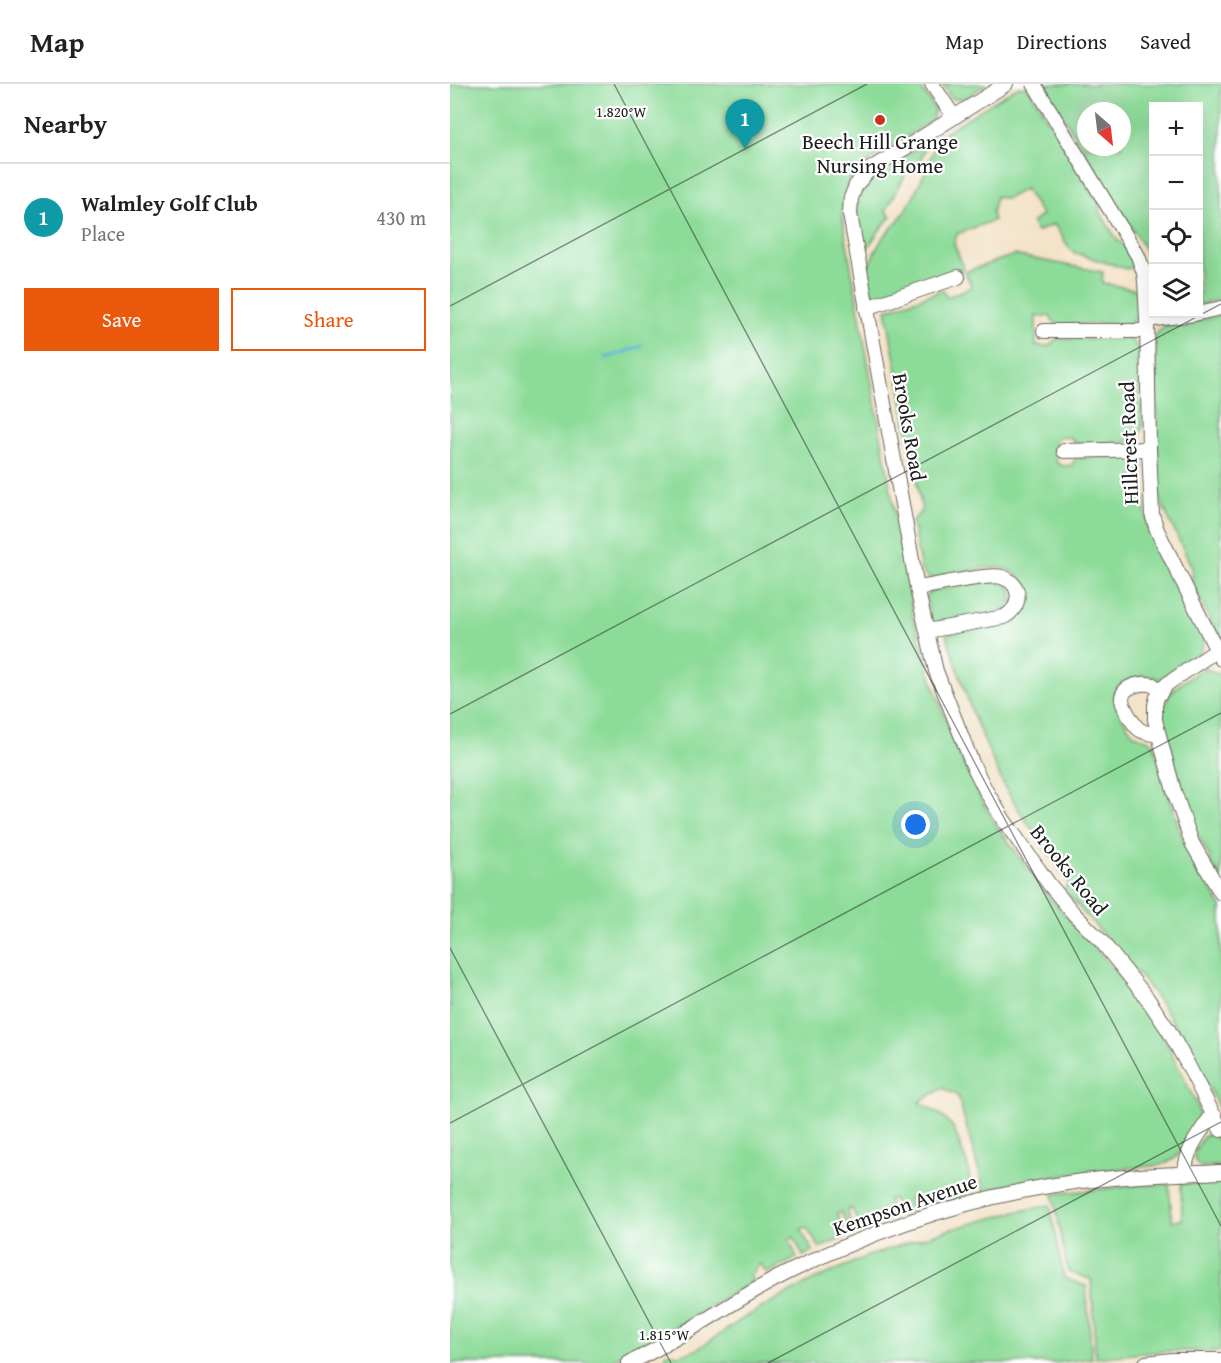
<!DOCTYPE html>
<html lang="en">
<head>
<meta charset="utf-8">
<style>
  :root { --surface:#fff; --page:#f6f6f6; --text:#202124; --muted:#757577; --line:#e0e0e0; --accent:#ea580c }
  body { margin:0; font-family:"Gentium Book Plus",serif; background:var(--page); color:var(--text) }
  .controls { position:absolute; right:18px; top:18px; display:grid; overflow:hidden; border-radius:0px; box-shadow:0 6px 24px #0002 }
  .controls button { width:54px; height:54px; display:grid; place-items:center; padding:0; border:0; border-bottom:2px solid var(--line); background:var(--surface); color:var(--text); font:30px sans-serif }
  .compass { position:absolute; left:627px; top:18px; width:54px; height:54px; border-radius:50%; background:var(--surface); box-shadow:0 6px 24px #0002; rotate:152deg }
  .you { position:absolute; left:466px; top:741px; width:21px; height:21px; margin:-15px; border:4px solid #fff; border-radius:50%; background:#1a73e8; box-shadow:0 0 0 9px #1a73e833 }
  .badge { display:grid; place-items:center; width:39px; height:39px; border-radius:50%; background:var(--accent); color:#fff; font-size:20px; font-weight:700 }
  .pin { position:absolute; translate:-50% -50px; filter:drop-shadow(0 2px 3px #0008) }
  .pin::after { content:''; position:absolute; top:32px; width:21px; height:18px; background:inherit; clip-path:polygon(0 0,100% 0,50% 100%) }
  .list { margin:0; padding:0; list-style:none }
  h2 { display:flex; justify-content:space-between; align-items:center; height:78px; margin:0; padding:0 24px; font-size:26px }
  h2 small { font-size:20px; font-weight:400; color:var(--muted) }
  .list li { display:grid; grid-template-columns:39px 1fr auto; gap:18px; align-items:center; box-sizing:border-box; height:108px; padding:0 24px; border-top:2px solid var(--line) }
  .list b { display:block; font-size:22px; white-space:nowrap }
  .list p { margin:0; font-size:20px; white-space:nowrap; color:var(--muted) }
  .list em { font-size:20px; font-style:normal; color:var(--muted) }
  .actions { display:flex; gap:12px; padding:18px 24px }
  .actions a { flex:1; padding:14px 0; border:2px solid var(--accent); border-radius:0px; text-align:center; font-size:21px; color:var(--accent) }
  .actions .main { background:var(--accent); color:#fff }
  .icon { flex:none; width:33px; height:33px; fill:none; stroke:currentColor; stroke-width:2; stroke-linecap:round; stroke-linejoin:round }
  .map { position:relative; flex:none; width:771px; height:1279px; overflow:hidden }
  header { display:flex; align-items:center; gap:36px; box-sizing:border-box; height:84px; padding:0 30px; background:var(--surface); border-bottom:2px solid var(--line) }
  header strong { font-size:28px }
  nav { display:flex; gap:33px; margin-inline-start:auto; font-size:21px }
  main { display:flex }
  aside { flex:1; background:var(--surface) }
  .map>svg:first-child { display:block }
  .green { fill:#8ddb99; stroke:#547c5a; stroke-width:1.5; fill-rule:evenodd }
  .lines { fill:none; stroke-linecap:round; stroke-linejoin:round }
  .stream { stroke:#5eb6db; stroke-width:3 }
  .minor-casing { stroke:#676259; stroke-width:16 }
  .minor { stroke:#fff; stroke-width:14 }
  .ticks { fill:none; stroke:#1c1c1c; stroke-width:1.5; stroke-opacity:0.45 }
  .poi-dot { fill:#c8321e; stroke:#fff; stroke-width:2 }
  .labels { text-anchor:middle; stroke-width:4.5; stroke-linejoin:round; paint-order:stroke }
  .poi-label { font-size:21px; fill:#1c1c1c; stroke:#fff }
  .street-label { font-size:21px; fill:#1c1c1c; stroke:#fff }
  .ticks-label { font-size:15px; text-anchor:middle; fill:#1c1c1c; stroke:#fff; stroke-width:4.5; stroke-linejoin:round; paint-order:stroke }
</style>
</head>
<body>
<header>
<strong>Map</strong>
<nav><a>Map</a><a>Directions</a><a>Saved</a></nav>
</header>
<main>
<aside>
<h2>Nearby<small></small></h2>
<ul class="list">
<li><span class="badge" style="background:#0f9aa8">1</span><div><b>Walmley Golf Club</b><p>Place</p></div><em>430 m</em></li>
</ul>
<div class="actions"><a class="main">Save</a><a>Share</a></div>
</aside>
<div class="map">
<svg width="771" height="1279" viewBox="0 0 771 1279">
  <rect width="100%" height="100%" fill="#fff"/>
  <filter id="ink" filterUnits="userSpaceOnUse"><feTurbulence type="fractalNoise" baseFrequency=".0167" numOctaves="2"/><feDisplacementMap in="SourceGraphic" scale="12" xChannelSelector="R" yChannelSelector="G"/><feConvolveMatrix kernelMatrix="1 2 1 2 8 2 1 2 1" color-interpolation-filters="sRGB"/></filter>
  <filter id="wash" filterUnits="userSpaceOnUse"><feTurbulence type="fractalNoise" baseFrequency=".008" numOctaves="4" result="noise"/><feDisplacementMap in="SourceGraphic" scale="24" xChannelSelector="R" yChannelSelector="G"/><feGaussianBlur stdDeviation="1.35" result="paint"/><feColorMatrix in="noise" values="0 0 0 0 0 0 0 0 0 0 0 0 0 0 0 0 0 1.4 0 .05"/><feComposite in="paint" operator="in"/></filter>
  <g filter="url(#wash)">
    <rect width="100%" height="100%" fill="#f3e3c9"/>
    <path class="green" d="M0 0H468L485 25 482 36 404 88 393 113 392 132 463 532 483 600 506 664 532 717 547 742 583 792 599 813 657 877 703 937 718 962 748 1023 749 1031 748 1037 730 1069 724 1075 712 1081C652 1086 593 1092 534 1106L508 1012 493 1004 469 1018 491 1031 503 1043 517 1079 520 1097 515 1112 502 1116 493 1117V1118L472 1125 465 1115H457L464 1127 450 1131 443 1115H438L444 1134 411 1146 402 1124 397 1126 404 1149 401 1150 391 1128 387 1129 395 1153 370 1164 356 1143 351 1146 363 1167 353 1172 343 1152 339 1156 347 1174 317 1189 310 1180 300 1192 303 1197 277 1212H276L202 1258 156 1279H0Z
      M492 0H537L514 15H502Z
      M593 0H771V215L749 221 748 22H704L703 195 695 165ZM636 27H672V63H636Z
      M567 3H577L579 5 649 119 650 128 667 156 673 160 676 165 684 183 677 185 625 169 620 165 604 140 587 148 582 139 592 131 575 105 556 115 546 112 542 129 544 136 507 150 504 160 514 185 431 212H425L421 209 417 183 432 155 451 133 462 115 475 88 489 52Z
      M477 59 467 85 459 84 436 127 441 132 428 148 414 170C411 155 406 139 407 123 409 93 454 73 477 59Z
      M564 171 653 188 652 199 688 206 690 230 680 240H606L599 232H586V262H599L606 255H680L691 266 692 283 689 288V320L693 324 692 346 682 357 628 360 623 358 622 354 610 352 605 356 606 377C610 383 617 382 623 381L624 376 627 374 685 372 693 381 695 427 698 442 755 557 749 570 710 595C698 591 685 591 674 598 671 600 666 605 664 609 662 616 678 645 684 650 690 655 699 653 704 660L732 754 744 779 771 821V1029C751 986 729 944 701 906 674 870 641 840 614 805L618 800 617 795 570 728 554 702 523 631 496 550 554 540C583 529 580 490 553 484 537 481 500 491 483 495L476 492 471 486 462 437 472 427 436 226 493 206 497 213 522 203 515 188Z
      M771 231V559L742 499V484L709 414 705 251 716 241 752 236Z
      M542 495 560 502 563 517 552 529 485 539 481 537 476 514 478 510 483 507Z
      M754 584 769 590 771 593V796L760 777 759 772 742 740 713 633C712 607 735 597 754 584Z
      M759 1050H764L771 1062V1081L768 1082 750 1083C738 1071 747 1064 754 1052Z
      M771 1098V1267H713L646 1274 641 1195 618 1188 603 1110 680 1102 719 1100 722 1137 732 1136 731 1100Z
      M600 1121 614 1194 636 1202 642 1274 605 1279H214L217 1269 229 1271 246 1266 294 1234 329 1214 364 1196 418 1172 491 1148 560 1129Z"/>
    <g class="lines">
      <path class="stream" d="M156 274 192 262"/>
    </g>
  </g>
  <g filter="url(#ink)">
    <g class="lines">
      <defs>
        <path id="minor" d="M482 0 504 33
          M556 0 460 61 420 85 406 101 401 114 400 130 467 504 486 587 522 679 536 707 553 735 599 800 624 830 652 858 697 914 719 947 738 981 771 1046
          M584 0 688 172 694 189 695 197 697 236 699 365 702 430 707 446 771 575
          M416 224 508 193
          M748 229 771 224
          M697 236 745 230
          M594 247H697
          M614 367 699 365
          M467 504C483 502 540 489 552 493 573 500 572 523 554 533L477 547
          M767 566 717 600 707 613 705 621V636L712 663 724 707 742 759 771 809
          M709 651C703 650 695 649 690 646 685 643 682 637 679 632 676 627 672 619 672 614 673 601 694 598 703 601 706 603 709 605 711 606
          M735 1090C735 1068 748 1051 760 1034L765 1032
          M179 1279C235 1253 285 1214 341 1187 422 1147 509 1117 599 1102 655 1092 714 1091 771 1088
          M696 1279 722 1276H771"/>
      </defs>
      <use href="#minor" class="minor-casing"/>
      <use href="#minor" class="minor"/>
    </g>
  </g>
  <path class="ticks" d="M164 0 771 1142M0 222 417 0M0 630 771 220M0 864 221 1279M0 1039 771 629M318 1279 771 1038"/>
  <circle class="poi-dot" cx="430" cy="36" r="6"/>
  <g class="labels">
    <g class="poi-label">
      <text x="430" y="65">Beech Hill Grange<tspan x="430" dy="24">Nursing Home</tspan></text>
    </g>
    <g class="street-label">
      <text transform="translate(459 343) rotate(80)" y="7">Brooks Road</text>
      <text transform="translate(679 359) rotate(-92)" y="7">Hillcrest Road</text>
      <text transform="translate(619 786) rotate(51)" y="7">Brooks Road</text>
      <text transform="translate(455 1121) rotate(-19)" y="7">Kempson Avenue</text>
    </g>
  </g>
  <g class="ticks-label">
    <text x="171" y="33">1.820°W</text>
    <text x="214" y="1256">1.815°W</text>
  </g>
</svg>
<div class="controls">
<button>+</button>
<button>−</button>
<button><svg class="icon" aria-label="locate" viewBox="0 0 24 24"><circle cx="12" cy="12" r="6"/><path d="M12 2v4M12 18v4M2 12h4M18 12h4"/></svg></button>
<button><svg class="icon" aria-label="layers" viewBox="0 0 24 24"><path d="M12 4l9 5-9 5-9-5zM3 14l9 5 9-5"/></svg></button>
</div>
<svg class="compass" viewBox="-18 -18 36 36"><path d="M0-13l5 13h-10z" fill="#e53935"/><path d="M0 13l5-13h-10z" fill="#757577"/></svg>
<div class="you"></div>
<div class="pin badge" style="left:295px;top:65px;background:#0f9aa8">1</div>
</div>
</main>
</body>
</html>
